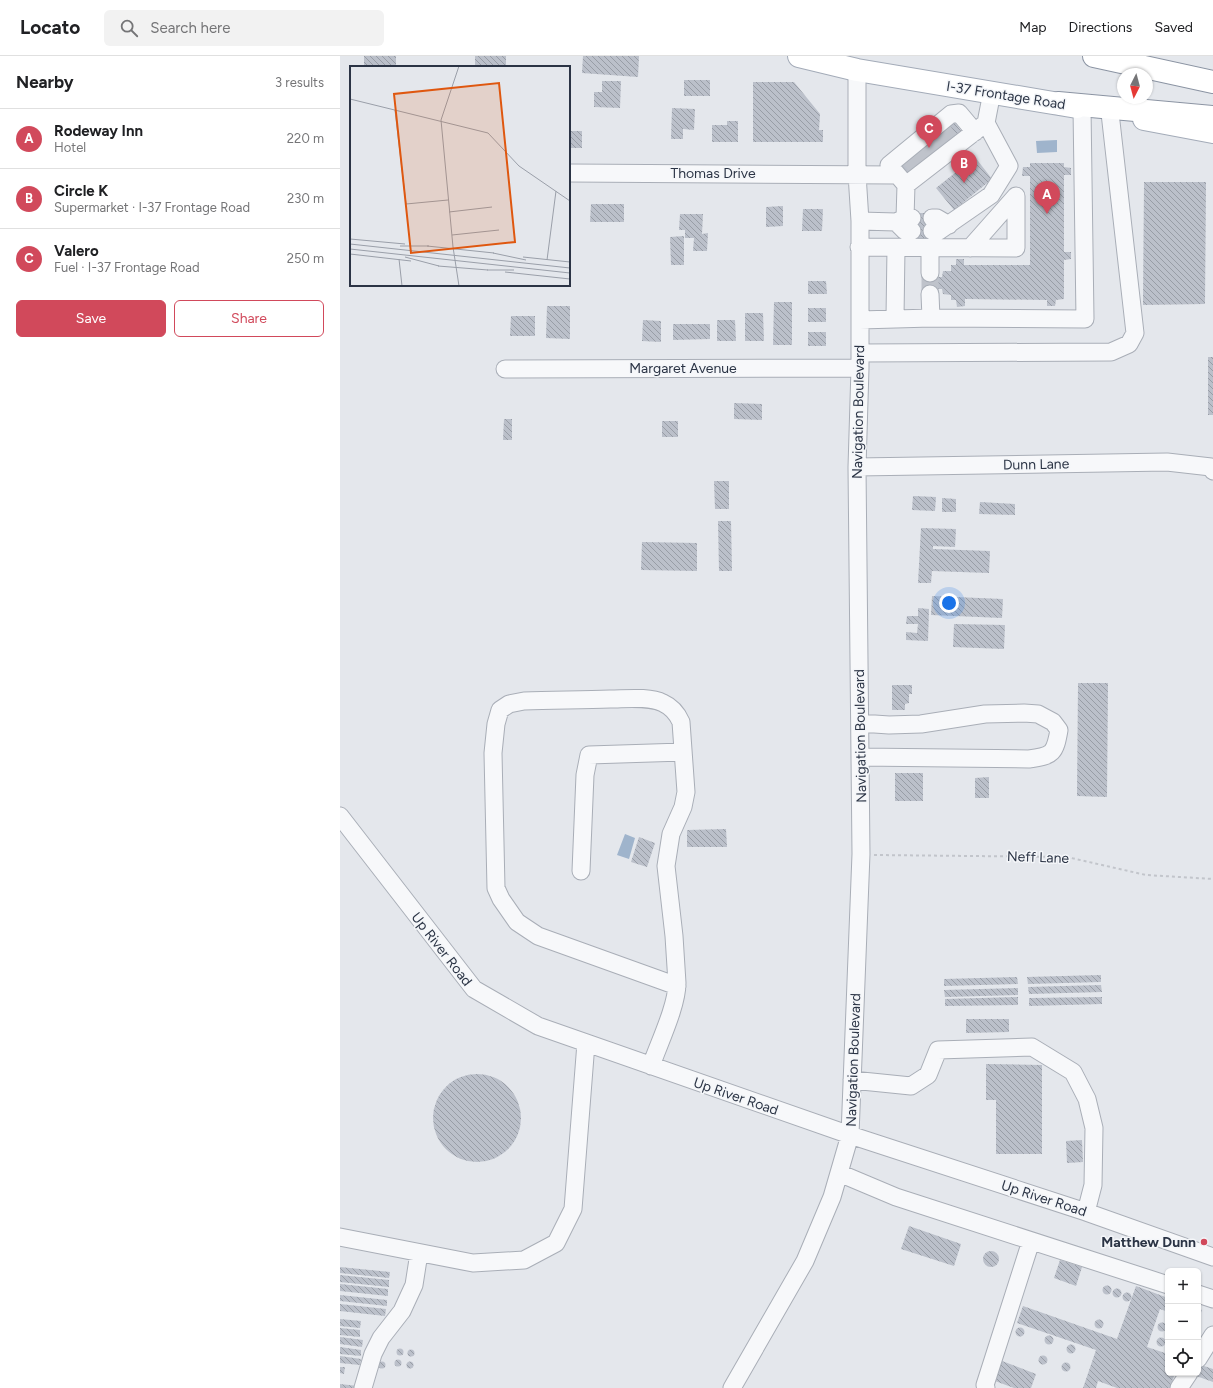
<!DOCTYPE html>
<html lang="en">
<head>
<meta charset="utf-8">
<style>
  :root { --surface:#fff; --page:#f2f2f2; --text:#202124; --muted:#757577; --line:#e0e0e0; --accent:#d1495b }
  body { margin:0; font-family:Figtree,sans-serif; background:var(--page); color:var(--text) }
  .controls { position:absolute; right:12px; bottom:12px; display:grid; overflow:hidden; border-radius:6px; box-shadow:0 1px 3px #0004 }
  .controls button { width:36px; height:36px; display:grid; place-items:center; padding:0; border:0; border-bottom:1px solid var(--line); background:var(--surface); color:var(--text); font:20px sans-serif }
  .compass { position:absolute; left:777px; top:12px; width:36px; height:36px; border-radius:50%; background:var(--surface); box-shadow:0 1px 3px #0004; rotate:186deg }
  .you { position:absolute; left:609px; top:547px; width:14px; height:14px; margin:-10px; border:3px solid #fff; border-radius:50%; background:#1a73e8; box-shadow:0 0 0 6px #1a73e833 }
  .badge { display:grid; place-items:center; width:26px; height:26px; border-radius:50%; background:var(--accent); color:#fff; font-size:13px; font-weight:700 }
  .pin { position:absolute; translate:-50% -33px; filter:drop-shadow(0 1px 2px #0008) }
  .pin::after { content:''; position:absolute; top:21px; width:14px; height:12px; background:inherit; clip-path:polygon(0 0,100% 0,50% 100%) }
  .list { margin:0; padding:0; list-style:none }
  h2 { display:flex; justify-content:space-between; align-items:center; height:52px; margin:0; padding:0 16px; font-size:17px }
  h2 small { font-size:13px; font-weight:400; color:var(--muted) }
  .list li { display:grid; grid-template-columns:26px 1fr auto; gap:12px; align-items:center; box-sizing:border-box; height:60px; padding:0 16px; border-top:1px solid var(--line) }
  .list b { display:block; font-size:15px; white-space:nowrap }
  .list p { margin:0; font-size:13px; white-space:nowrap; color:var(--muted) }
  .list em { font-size:13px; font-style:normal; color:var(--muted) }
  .actions { display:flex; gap:8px; padding:12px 16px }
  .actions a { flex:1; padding:9px 0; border:1px solid var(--accent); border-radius:6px; text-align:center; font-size:14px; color:var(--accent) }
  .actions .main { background:var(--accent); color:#fff }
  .icon { flex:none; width:22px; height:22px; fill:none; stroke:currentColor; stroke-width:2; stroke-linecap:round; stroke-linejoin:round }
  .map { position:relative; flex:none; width:873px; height:1332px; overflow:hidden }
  header { display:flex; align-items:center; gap:24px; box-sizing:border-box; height:56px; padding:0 20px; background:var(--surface); border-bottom:1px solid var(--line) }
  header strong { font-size:19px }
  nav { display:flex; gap:22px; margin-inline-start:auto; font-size:14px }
  .search { width:280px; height:36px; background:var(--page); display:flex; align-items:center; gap:10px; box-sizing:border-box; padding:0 14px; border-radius:6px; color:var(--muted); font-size:15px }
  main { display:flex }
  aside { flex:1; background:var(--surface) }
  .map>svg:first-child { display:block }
  .water { fill:#9fb4cc }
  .building { fill:url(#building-back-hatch) }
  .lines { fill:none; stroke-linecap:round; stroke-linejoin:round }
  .minor-tunnel { stroke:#bfc3cb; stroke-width:17; stroke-dasharray:17 8; stroke-linecap:butt }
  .minor-casing { stroke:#a9aeb7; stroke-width:19 }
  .major-casing { stroke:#a3abb8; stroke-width:24 }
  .highway-casing { stroke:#8b94a3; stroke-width:24 }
  .path { stroke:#c2c5cb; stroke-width:2; stroke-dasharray:3 3; stroke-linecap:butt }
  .minor { stroke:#f7f8fa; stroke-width:17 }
  .major { stroke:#fff; stroke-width:22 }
  .highway { stroke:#fff; stroke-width:22 }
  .poi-dot { fill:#d1495b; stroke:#f4f6f9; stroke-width:1.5 }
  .labels { text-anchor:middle; stroke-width:3; stroke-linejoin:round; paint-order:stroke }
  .street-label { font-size:14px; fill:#2b3445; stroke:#f4f6f9 }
  .poi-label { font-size:14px; font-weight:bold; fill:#2b3445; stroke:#f4f6f9; text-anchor:end }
  .inset-road { fill:none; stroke:#9a9fa9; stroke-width:1 }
  .view { fill:#df570f; fill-opacity:0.15; stroke:#df570f; stroke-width:2 }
  .inset-edge { fill:none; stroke:#2b3445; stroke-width:2 }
</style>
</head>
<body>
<header>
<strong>Locato</strong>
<div class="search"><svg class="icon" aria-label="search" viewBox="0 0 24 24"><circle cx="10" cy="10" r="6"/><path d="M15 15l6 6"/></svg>Search here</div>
<nav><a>Map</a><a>Directions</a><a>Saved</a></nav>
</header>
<main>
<aside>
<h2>Nearby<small>3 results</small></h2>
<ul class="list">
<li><span class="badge">A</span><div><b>Rodeway Inn</b><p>Hotel</p></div><em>220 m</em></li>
<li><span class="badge">B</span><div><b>Circle K</b><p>Supermarket · I-37 Frontage Road</p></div><em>230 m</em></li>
<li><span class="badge">C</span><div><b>Valero</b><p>Fuel · I-37 Frontage Road</p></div><em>250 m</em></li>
</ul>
<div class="actions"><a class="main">Save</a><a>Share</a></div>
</aside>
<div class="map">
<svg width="873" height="1332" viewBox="0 0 873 1332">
  <defs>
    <pattern id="building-back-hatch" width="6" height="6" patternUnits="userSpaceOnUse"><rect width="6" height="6" fill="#bbc0ca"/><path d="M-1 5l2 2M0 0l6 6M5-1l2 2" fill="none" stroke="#989da6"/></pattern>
  </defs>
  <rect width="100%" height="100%" fill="#e4e7ec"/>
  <path class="water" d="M717 84V96L697 97 696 85Z
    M285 778 295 782 289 803 277 799Z"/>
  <path class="building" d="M24 0H56V11H24Z
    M135 0H166V9H135Z
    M243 0H299L298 21 242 17Z
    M344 24H370V40H344Z
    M262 25H281L280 52 254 51V36H262Z
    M413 26H454L480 58 479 74H483V86H413Z
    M332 52 355 53 354 74 343 73V83H331Z
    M612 63 622 76 565 121 555 109Z
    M387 65H398V86H372V69H387Z
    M229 75H242V92H229Z
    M635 101 652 123 614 154 596 132Z
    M690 107H724V111L731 112V119H724V196H731V203L724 204V243L716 244 715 250H707V244L625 243V250L617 251 616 244H611V239L603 238 602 233H598V221H602L603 215H611V209H616V203H624V209H690V120H682L683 111H690Z
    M804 126H866L865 248 803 249Z
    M251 148H284V166H250Z
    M443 150V170L426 171V151Z
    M463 153H483L482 175H462Z
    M572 157H592V182H572Z
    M340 158H363L362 178 368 177 367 195H353L354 182H345V174H339Z
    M344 180V209H331L330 181Z
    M468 225H486L487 238H468Z
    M434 246H452V289H433Z
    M207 250H230V283L206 282Z
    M468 252H486V266H468Z
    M405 257H423L424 285H405Z
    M171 260H195V280H170Z
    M303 264 321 265V286L302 285Z
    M377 264H395L396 285H377Z
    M333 268H370V283L333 284Z
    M468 276H486V290H468Z
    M868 301H873V359H868Z
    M394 347 422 348V364L394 363Z
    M164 363H172V384H163Z
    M322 365H338V381H322Z
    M374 425H389V453H375Z
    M573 440 596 441 595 455 572 454Z
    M602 442 616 443V456H602Z
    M640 446 675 448V459L639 458Z
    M378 465H391L392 515H379Z
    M581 472 616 473 615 491 593 490V493L650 495 649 517 592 515 591 527H578Z
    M302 486 357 487V515L301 514Z
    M592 540 663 543 662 562 591 559Z
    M578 552 589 553 588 585 566 584V576L577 577 578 568H566L567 560H578Z
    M614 568 665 569 664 593 613 591Z
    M738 627H768L767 741 737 740Z
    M552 629H572V638H569V647L565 648V654H552Z
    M555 717H583V745H555Z
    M649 721V742H635V722Z
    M386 773 387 791H347V774Z
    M299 781 315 787 307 811 291 806Z
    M761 919V926L688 928 687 921Z
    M677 921 678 928 604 930V923Z
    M761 929 762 936 689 938 688 931Z
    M678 932V939L605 941 604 934Z
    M678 941V949L605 950V943Z
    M762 941V948L689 950V942Z
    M626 963H669V976L626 977Z
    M646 1008 702 1009V1098H656V1044H646Z
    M93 1062a44 44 0 1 1 88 0a44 44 0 1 1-88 0Z
    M742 1084 743 1106 727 1107 726 1085Z
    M569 1170 621 1188 614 1210 561 1193Z
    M643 1203a8 8 0 1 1 16 0a8 8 0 1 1-16 0Z
    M720 1204 742 1211 736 1230 714 1222Z
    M0 1211 50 1216 49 1222 0 1217Z
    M0 1219 49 1224V1231L0 1226Z
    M0 1228 48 1233V1240L0 1235Z
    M762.5 1234a4.5 4.5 0 1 1 9 0a4.5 4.5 0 1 1-9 0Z
    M796 1230 828 1242V1256L820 1253 807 1291 828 1298V1317H835L830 1332H777L758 1325 756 1332H743L756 1294 677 1267 683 1250 777 1283Z
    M772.5 1237a4.5 4.5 0 1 1 9 0a4.5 4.5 0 1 1-9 0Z
    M782.5 1241a4.5 4.5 0 1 1 9 0a4.5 4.5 0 1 1-9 0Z
    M0 1239 47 1244V1250L0 1245Z
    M0 1248 46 1253 45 1260 0 1255Z
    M858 1252 862 1254 858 1265Z
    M0 1263 21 1265 20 1272 0 1270Z
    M754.5 1268a4.5 4.5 0 1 1 9 0a4.5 4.5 0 1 1-9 0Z
    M817.5 1271a4.5 4.5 0 1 1 9 0a4.5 4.5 0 1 1-9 0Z
    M675.5 1276a4.5 4.5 0 1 1 9 0a4.5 4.5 0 1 1-9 0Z
    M0 1272 20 1274V1281L0 1279Z
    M704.5 1284a4.5 4.5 0 1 1 9 0a4.5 4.5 0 1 1-9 0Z
    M0 1281 23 1284 22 1291 0 1288Z
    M816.5 1286a4.5 4.5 0 1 1 9 0a4.5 4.5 0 1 1-9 0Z
    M726.5 1293a4.5 4.5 0 1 1 9 0a4.5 4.5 0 1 1-9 0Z
    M0 1291 21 1294V1300L0 1298Z
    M56.5 1296a3.5 3.5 0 1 1 7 0a3.5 3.5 0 1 1-7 0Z
    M67.5 1297a3.5 3.5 0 1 1 7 0a3.5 3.5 0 1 1-7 0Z
    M698.5 1304a4.5 4.5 0 1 1 9 0a4.5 4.5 0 1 1-9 0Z
    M0 1300 21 1303 20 1309 0 1307Z
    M54.5 1307a3.5 3.5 0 1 1 7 0a3.5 3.5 0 1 1-7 0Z
    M662 1305 696 1318 691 1332H674L655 1325Z
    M38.5 1309a3.5 3.5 0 1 1 7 0a3.5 3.5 0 1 1-7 0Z
    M66.5 1309a3.5 3.5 0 1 1 7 0a3.5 3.5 0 1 1-7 0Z
    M721.5 1311a4.5 4.5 0 1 1 9 0a4.5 4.5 0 1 1-9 0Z
    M858 1308 873 1313V1326L848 1317H858Z
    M0 1311H5L4 1318 0 1317Z
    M0 1328 18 1330 17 1332H0Z"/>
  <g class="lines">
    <path class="minor-tunnel" d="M601 72 611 85
      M589 82 599 94
      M578 90 589 103
      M567 99 577 112
      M590 238V217"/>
    <defs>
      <path id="minor" d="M635 76 619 57 611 58 549 109 566 129C593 108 619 88 646 67L652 36
        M229 117 557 119
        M565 162 566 129
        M592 162H597L609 169
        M520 165 556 166 565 162H572
        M556 166 565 175H572
        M592 175H599L651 139 669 110 646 67
        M519 191 676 192V140L630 192
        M590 217V192
        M590 238 591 262
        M555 262 556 192
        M520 264 591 262 745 263 742 52
        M520 297 771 296 789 288 795 277 770 57
        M165 313 520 312
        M517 411 827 406 871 411 873 415
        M520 667 549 669 581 668 645 658 684 657 698 658 713 666 719 674C715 697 713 700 689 703L520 701
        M0 760 134 933 198 970 510 1079 746 1156 873 1201
        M241 815 245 719 249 699 343 696
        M311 1010C319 987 337 950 337 927L334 880 326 810 331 778 343 751 346 736 341 666C337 657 332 651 323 647 309 640 285 643 270 643 242 644 213 644 184 645L169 648 160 654 156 668 153 697 156 832 161 843 177 866 198 880 337 930
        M512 1024 571 1030 588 1019 598 994 692 991 733 1016 747 1043 754 1072 753 1129 746 1156
        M499 1117 556 1141 828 1229
        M0 1181 133 1207 184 1204 216 1187 233 1153 246 987
        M858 1238 873 1243
        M858 1303 873 1279
        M23 1332 33 1298 41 1282 62 1255 74 1229 79 1197
        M392 1332 465 1205 492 1141 510 1079 521 798 517 411 520 312V165L517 118V14
        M646 1332 645 1329 691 1185
        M839 1332 849 1317"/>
      <path id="major" d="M459 0 517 14 737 51
        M804 63 873 76"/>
      <path id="highway" d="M754 0 873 26
        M718 47 873 61"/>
    </defs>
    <use href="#minor" class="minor-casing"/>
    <use href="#major" class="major-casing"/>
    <use href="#highway" class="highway-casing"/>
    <path class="path" d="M534 799 727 801 806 819 873 823"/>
    <use href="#minor" class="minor"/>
    <use href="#major" class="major"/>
    <use href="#highway" class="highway"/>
  </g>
  <circle class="poi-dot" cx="864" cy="1186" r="4"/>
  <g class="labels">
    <g class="street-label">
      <text transform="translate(666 39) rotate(9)" y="5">I-37 Frontage Road</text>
      <text x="373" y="122">Thomas Drive</text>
      <text x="343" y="317">Margaret Avenue</text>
      <text transform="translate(518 356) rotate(-89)" y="5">Navigation Boulevard</text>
      <text transform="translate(696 408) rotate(-1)" y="5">Dunn Lane</text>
      <text transform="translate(520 680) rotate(-91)" y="5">Navigation Boulevard</text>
      <text transform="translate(698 801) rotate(2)" y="5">Neff Lane</text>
      <text transform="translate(102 893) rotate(52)" y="5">Up River Road</text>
      <text transform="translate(513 1004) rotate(-88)" y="5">Navigation Boulevard</text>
      <text transform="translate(396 1040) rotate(19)" y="5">Up River Road</text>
      <text transform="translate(704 1142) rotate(18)" y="5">Up River Road</text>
    </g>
    <g class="poi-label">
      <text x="856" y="1191">Matthew Dunn</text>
    </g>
  </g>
  <g transform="translate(10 10)">
    <rect width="220" height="220" fill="#e4e7ec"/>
    <path class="inset-road" d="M0 33 138 67 169 100 220 135M45 44 56 138 98 134M99 146 142 141M102 169 149 164M0 173 55 178M0 178 220 202M50 180H79M77 180 144 187M103 181 91 54 109 0M103 181 109 220M0 183 220 207M143 187 176 194M0 188 61 195M55 191 89 200M173 191 220 196M49 193 52 220M197 194 206 125M88 200 138 204M137 204H164M155 206 220 213"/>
    <path class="view" d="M149 17 165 176 61 187 44 28Z"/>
    <rect width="220" height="220" class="inset-edge"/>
  </g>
</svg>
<div class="controls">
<button>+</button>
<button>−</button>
<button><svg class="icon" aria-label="locate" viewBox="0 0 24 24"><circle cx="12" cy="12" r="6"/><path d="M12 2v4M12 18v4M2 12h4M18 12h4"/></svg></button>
</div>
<svg class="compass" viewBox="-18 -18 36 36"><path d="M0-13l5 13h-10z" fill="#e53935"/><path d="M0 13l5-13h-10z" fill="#757577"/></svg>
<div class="you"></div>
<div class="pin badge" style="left:707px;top:158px">A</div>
<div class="pin badge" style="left:624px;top:127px">B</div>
<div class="pin badge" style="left:589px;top:92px">C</div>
</div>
</main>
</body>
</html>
